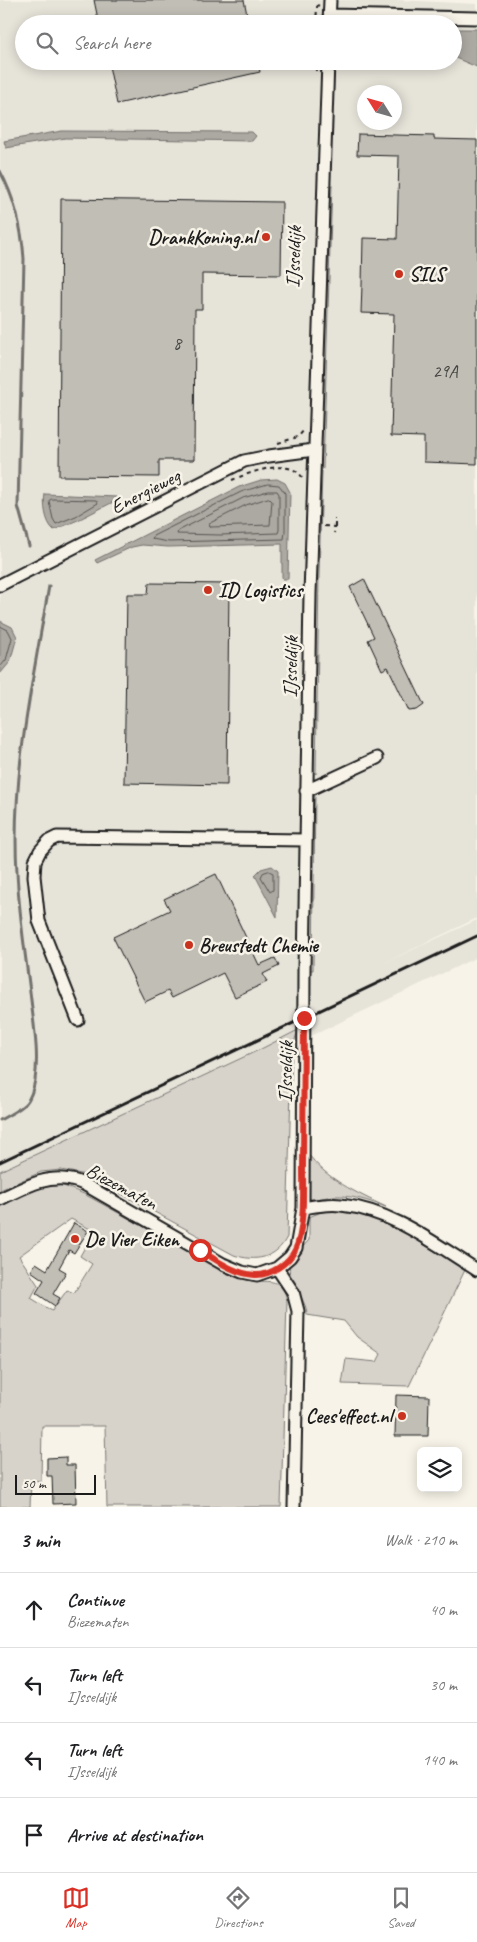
<!DOCTYPE html>
<html lang="en">
<head>
<meta charset="utf-8">
<style>
  :root { --surface:#fff; --page:#f2f2f2; --text:#202124; --muted:#757577; --line:#e0e0e0; --accent:#d93025 }
  body { margin:0; font-family:Caveat,sans-serif; background:var(--page); color:var(--text) }
  .controls { position:absolute; right:15px; bottom:15px; display:grid; overflow:hidden; border-radius:8px; box-shadow:0 2px 12px #0003 }
  .controls button { width:45px; height:45px; display:grid; place-items:center; padding:0; border:0; border-bottom:1px solid var(--line); background:var(--surface); color:var(--text); font:25px sans-serif }
  .compass { position:absolute; left:357px; top:85px; width:45px; height:45px; border-radius:50%; background:var(--surface); box-shadow:0 2px 12px #0003; rotate:307deg }
  .scale { position:absolute; left:15px; bottom:12px; width:81px; box-sizing:border-box; padding-left:5px; border:2px solid #1c1c1c; border-top:0; font-size:14px; line-height:18px; white-space:nowrap; color:#1c1c1c; -webkit-text-stroke:4px #f7f3e8; paint-order:stroke }
  .stop { position:absolute; width:15px; height:15px; margin:-11px; border:4px solid #d93025; border-radius:50%; background:#fff }
  .stop.end { background:#d93025; border-color:#fff; box-shadow:0 1px 5px #0008 }
  .list { margin:0; padding:0; list-style:none }
  h2 { display:flex; justify-content:space-between; align-items:center; height:65px; margin:0; padding:0 20px; font-size:21px }
  h2 small { font-size:16px; font-weight:400; color:var(--muted) }
  .list li { display:grid; grid-template-columns:32px 1fr auto; gap:15px; align-items:center; box-sizing:border-box; height:75px; padding:0 20px; border-top:1px solid var(--line) }
  .list b { display:block; font-size:19px; white-space:nowrap }
  .list p { margin:0; font-size:16px; white-space:nowrap; color:var(--muted) }
  .list em { font-size:16px; font-style:normal; color:var(--muted) }
  .icon { flex:none; width:28px; height:28px; fill:none; stroke:currentColor; stroke-width:2; stroke-linecap:round; stroke-linejoin:round }
  .map { position:relative; flex:none; width:477px; height:1507px; overflow:hidden }
  .search { position:absolute; background:var(--surface); box-shadow:0 2px 12px #0003; left:15px; right:15px; top:15px; height:55px; display:flex; align-items:center; gap:12px; box-sizing:border-box; padding:0 18px; border-radius:28px; color:var(--muted); font-size:19px }
  .sheet { height:365px; background:var(--surface) }
  nav { display:flex; justify-content:space-around; align-items:center; box-sizing:border-box; height:70px; border-top:1px solid var(--line); background:var(--surface); font-size:14px; color:var(--muted) }
  nav a { display:grid; justify-items:center; gap:2px }
  nav .on { color:var(--accent) }
  .map>svg:first-child { display:block }
  .built { fill:#e6e3d9; fill-rule:evenodd }
  .green { fill:#d7d3cb; stroke:#7a7874; fill-rule:evenodd }
  .water { fill:#aca9a2; stroke:#72716c }
  .lines { fill:none; stroke-linecap:round; stroke-linejoin:round }
  .shore { stroke:#565452; stroke-width:1 }
  .stream { stroke:#72716c; stroke-width:3 }
  .building { fill:#c0beb5; stroke:#1c1c1c }
  .minor-casing { stroke:#1c1c1c; stroke-width:15 }
  .path { stroke:#1c1c1c; stroke-width:2; stroke-dasharray:4 4; stroke-linecap:butt }
  .minor { stroke:#f7f3e8; stroke-width:11 }
  .rail { stroke:#1c1c1c; stroke-width:3 }
  .route { stroke:#d93025; stroke-width:6 }
  .poi-dot { fill:#c8321e; stroke:#f7f3e8; stroke-width:2 }
  .labels { text-anchor:middle; stroke-width:5; stroke-linejoin:round; paint-order:stroke }
  .number-label { font-size:18px; fill:#454442 }
  .poi-label { font-size:20px; font-weight:bold; fill:#1c1c1c; stroke:#f7f3e8; text-anchor:start }
  .street-label { font-size:20px; fill:#1c1c1c; stroke:#f7f3e8 }
</style>
</head>
<body>
<div class="map">
<svg width="477" height="1507" viewBox="0 0 477 1507">
  <rect width="100%" height="100%" fill="#f7f3e8"/>
  <filter id="ink" filterUnits="userSpaceOnUse"><feTurbulence type="fractalNoise" baseFrequency=".02" numOctaves="2"/><feDisplacementMap in="SourceGraphic" scale="10" xChannelSelector="R" yChannelSelector="G"/><feConvolveMatrix kernelMatrix="1 2 1 2 8 2 1 2 1" color-interpolation-filters="sRGB"/></filter>
  <g filter="url(#ink)">
    <path class="built" d="M0 0H398L477 4V918L382 964 477 920V957L309 1037 308 1019 298 1023V1030L261 1049 0 1171ZM24 24H453V61H24ZM364 92H394V122H364Z"/>
    <path class="green" d="M332 185 323 469H319L328 189Z
      M319 471H322L319 575 316 774 312 768 316 560Z
      M315 794 313 970H309L312 801Z
      M298 1030 292 1049 287 1237C276 1259 255 1262 234 1255L86 1175 61 1170 41 1172 0 1190V1171L261 1049Z
      M307 1152C325 1179 357 1193 386 1207 369 1201 352 1195 334 1196 324 1197 315 1201 306 1198Z
      M51 1185H61L84 1194 232 1275C240 1278 247 1281 255 1281 274 1282 283 1279 287 1301L281 1507H107L105 1426H42L41 1481 31 1480 30 1507H0V1206L39 1187ZM71 1219 94 1231 80 1256 92 1264 74 1293 67 1290 52 1311 31 1298 38 1285 19 1256Z
      M343 1210C387 1218 427 1247 465 1270L409 1386 342 1384 346 1359 377 1362 381 1354 357 1337 344 1321 307 1315C307 1308 304 1303 301 1297 283 1266 286 1266 309 1240V1217L321 1212Z"/>
    <path class="water" d="M453 29H477V67L453 57Z
      M62 131 252 132 256 136 252 141 65 138 6 148 4 141Z
      M277 479 285 483 290 492 288 579H283L282 577V544L168 547 142 545 132 547 97 563 95 560 239 487 261 480Z
      M45 494 117 497 119 499 78 520 54 530C45 523 43 503 45 494Z
      M0 621 12 627 17 637 10 662 0 674Z
      M272 866 278 871 277 917 255 875 261 869Z"/>
    <g class="lines">
      <path class="shore" d="M268 484 279 485 285 493V531L284 539 169 542 152 539 153 536 241 492Z
        M268 491H277L279 494V530L278 533 220 535 177 534 178 531 243 498Z
        M269 498 272 501 270 525 211 527 209 526 210 523 246 505Z
        M52 499 96 500 98 503 76 516 56 524 53 519 49 501Z
        M0 626 8 630 12 638 6 660 0 667
        M269 871 273 873V890L270 892 261 877 263 873Z"/>
      <path class="stream" d="M0 171C15 199 22 228 24 259L18 506 29 546
        M0 1120C22 1107 30 1107 35 1080 39 1054 34 1026 31 1000 26 958 19 915 17 872 11 776 33 680 49 586"/>
    </g>
    <path class="building" d="M94 0H244L249 24H99Z
      M108 61H258L260 72 117 104Z
      M358 134 434 136V139L477 140V464L424 462V437L391 436 394 314 361 313 362 285 363 238 397 239 399 156 357 155Z
      M61 199 282 202 281 275 202 274V309H195L194 460H159V477L59 476Z
      M364 579 424 705 417 710 409 711 388 667 382 670 368 640 374 637 350 587Z
      M149 583 229 584 227 785 124 783 127 594H148Z
      M216 874 259 965 275 958 279 966 263 974 267 982 235 997 223 973 172 998 168 991 145 1002 113 937 170 910 164 899Z
      M74 1223 88 1231 74 1253 69 1250 59 1268 66 1272 53 1294 60 1298 55 1306 36 1293 44 1280 31 1271 36 1263 47 1270Z
      M396 1395 429 1396 428 1436H395Z
      M66 1457V1465H75L76 1503 53 1504 52 1476H47V1458Z"/>
    <g class="lines">
      <defs>
        <path id="minor" d="M330 15 477 18
          M329 24 330 0
          M0 585 244 461 269 456 314 450
          M306 791 377 758
          M78 1020 39 921 34 876 35 861 40 851 49 841 57 837 306 840
          M0 1199C22 1189 46 1174 71 1180 77 1181 84 1184 89 1187L223 1264 242 1272 257 1275 277 1268 290 1257 296 1248 303 1208 304 971 310 594 328 61
          M303 1208C315 1206 329 1203 341 1205 392 1210 435 1244 477 1270
          M277 1268 293 1292 298 1311 294 1507"/>
      </defs>
      <use href="#minor" class="minor-casing"/>
      <path class="path" d="M316 24 317 7 319 4
        M316 71V61
        M278 443 298 437 304 430
        M232 480C249 473 289 457 302 477
        M324 526 335 527 334 533
        M335 527V518"/>
      <use href="#minor" class="minor"/>
      <path class="rail" d="M0 1162 477 936"/>
    </g>
  </g>
  <g class="lines" filter="url(#ink)">
    <path class="route" d="M200 1250C216 1260 235 1274 255 1275 270 1276 289 1263 295 1250 305 1231 303 1188 303 1167 303 1117 304 1067 304 1018"/>
  </g>
  <g class="poi-dot">
    <circle cx="266" cy="237" r="5"/>
    <circle cx="399" cy="274" r="5"/>
    <circle cx="208" cy="590" r="5"/>
    <circle cx="189" cy="945" r="5"/>
    <circle cx="75" cy="1239" r="5"/>
    <circle cx="402" cy="1416" r="5"/>
  </g>
  <g class="labels">
    <g class="number-label">
      <text x="177" y="349">8</text>
      <text x="445" y="377">29A</text>
    </g>
    <g class="poi-label">
      <text x="256" y="244" text-anchor="end">DrankKoning.nl</text>
      <text x="409" y="281">SILS</text>
      <text x="218" y="597">ID Logistics</text>
      <text x="199" y="952">Breustedt Chemie</text>
      <text x="85" y="1246">De Vier Eiken</text>
      <text x="392" y="1423" text-anchor="end">Cees'effect.nl</text>
    </g>
    <g class="street-label">
      <text transform="translate(293 257) rotate(-88)" y="7">IJsseldijk</text>
      <text transform="translate(145 491) rotate(-27)" y="7">Energieweg</text>
      <text transform="translate(290 667) rotate(-89)" y="7">IJsseldijk</text>
      <text transform="translate(285 1072) rotate(-89)" y="7">IJsseldijk</text>
      <text transform="translate(122 1186) rotate(28)" y="7">Biezematen</text>
    </g>
  </g>
</svg>
<div class="controls">
<button><svg class="icon" aria-label="layers" viewBox="0 0 24 24"><path d="M12 4l9 5-9 5-9-5zM3 14l9 5 9-5"/></svg></button>
</div>
<svg class="compass" viewBox="-18 -18 36 36"><path d="M0-13l5 13h-10z" fill="#e53935"/><path d="M0 13l5-13h-10z" fill="#757577"/></svg>
<div class="scale">50 m</div>
<div class="stop" style="left:200px;top:1250px"></div>
<div class="stop end" style="left:304px;top:1018px"></div>
<div class="search"><svg class="icon" aria-label="search" viewBox="0 0 24 24"><circle cx="10" cy="10" r="6"/><path d="M15 15l6 6"/></svg>Search here</div>
</div>
<section class="sheet">
<h2>3 min<small>Walk · 210 m</small></h2>
<ul class="list">
<li><svg class="icon" aria-label="ahead" viewBox="0 0 24 24"><path d="M12 20V5M6 11l6-6 6 6"/></svg><div><b>Continue</b><p>Biezematen</p></div><em>40 m</em></li>
<li><svg class="icon" aria-label="left" viewBox="0 0 24 24"><path d="M17 20v-9H6M10 6l-5 5 5 5"/></svg><div><b>Turn left</b><p>IJsseldijk</p></div><em>30 m</em></li>
<li><svg class="icon" aria-label="left" viewBox="0 0 24 24"><path d="M17 20v-9H6M10 6l-5 5 5 5"/></svg><div><b>Turn left</b><p>IJsseldijk</p></div><em>140 m</em></li>
<li><svg class="icon" aria-label="arrive" viewBox="0 0 24 24"><path d="M6 21V4h12l-3 4 3 4H6"/></svg><div><b>Arrive at destination</b></div></li>
</ul>
</section>
<nav>
<a class="on"><svg class="icon" aria-label="map" viewBox="0 0 24 24"><path d="M3 6l6-2 6 2 6-2v14l-6 2-6-2-6 2zM9 4v14M15 6v14"/></svg>Map</a>
<a><svg class="icon" aria-label="directions" viewBox="0 0 24 24"><path d="M12 3l9 9-9 9-9-9zM9 14v-3h6M13 9l2 2-2 2"/></svg>Directions</a>
<a><svg class="icon" aria-label="saved" viewBox="0 0 24 24"><path d="M7 4h10v16l-5-4-5 4z"/></svg>Saved</a>
</nav>
</body>
</html>
